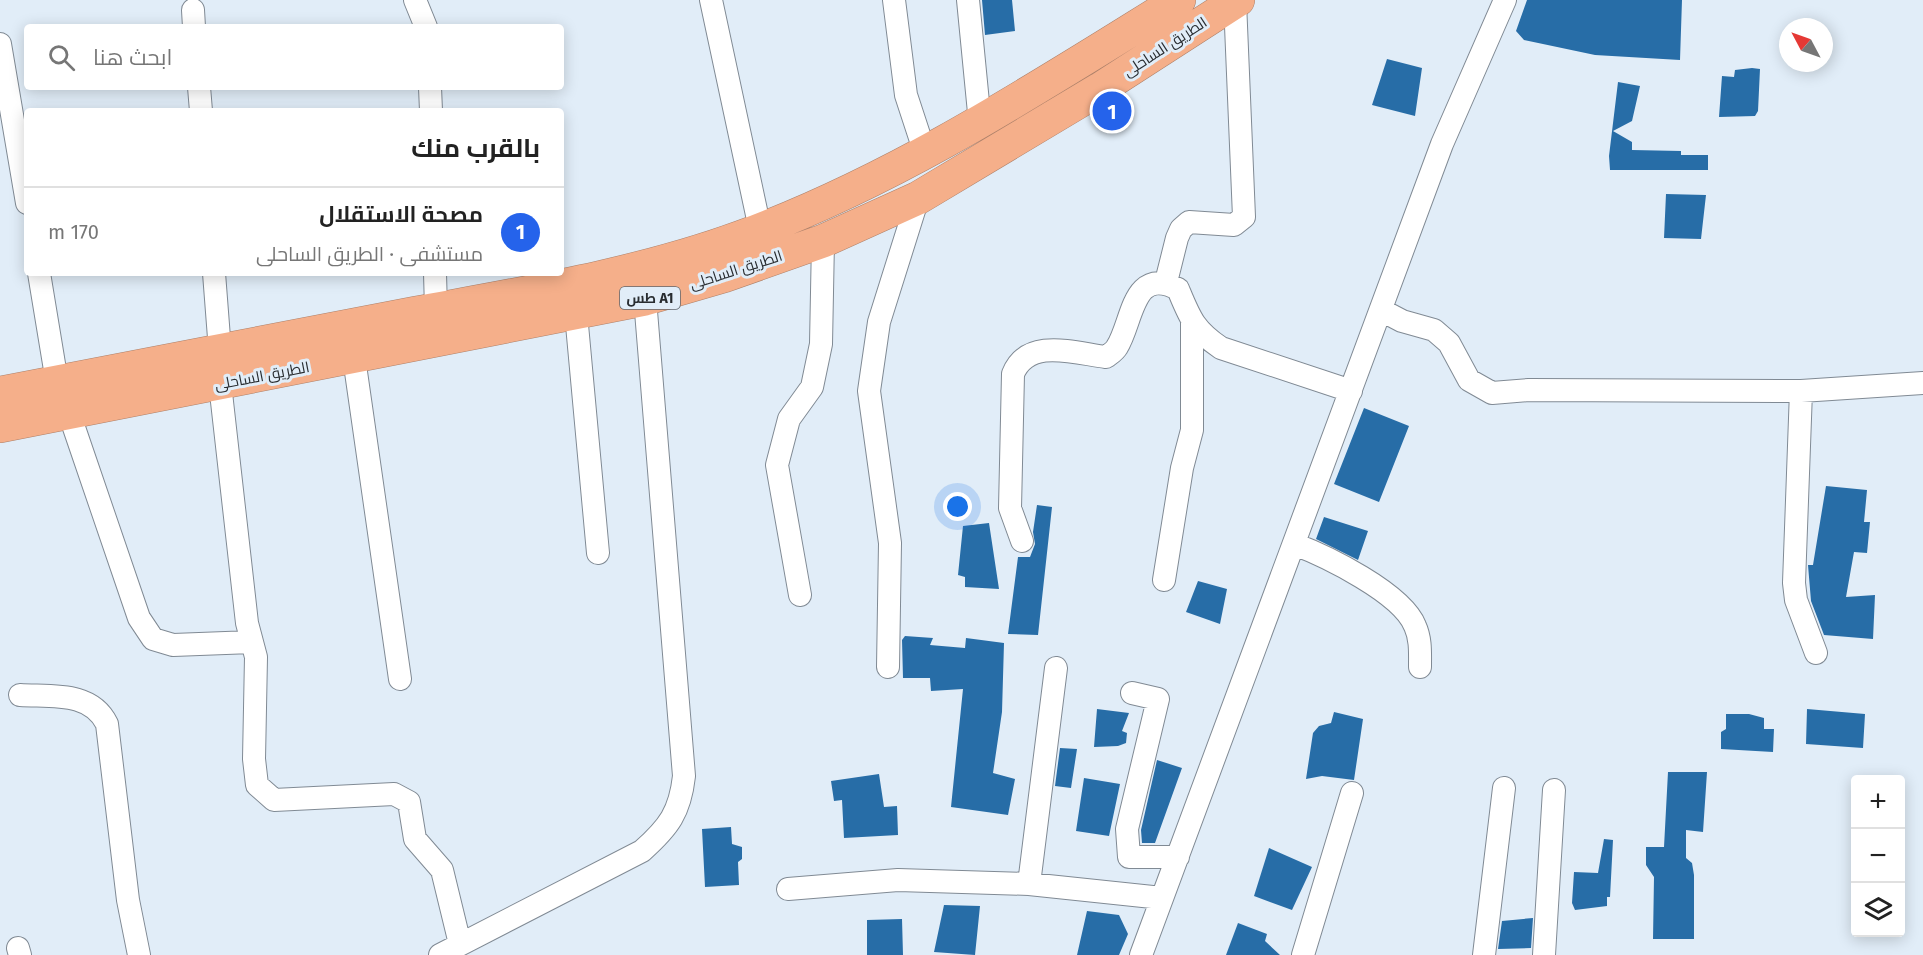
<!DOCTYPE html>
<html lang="ar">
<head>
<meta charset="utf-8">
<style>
  :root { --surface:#fff; --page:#f2f2f2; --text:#222; --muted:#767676; --line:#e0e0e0; --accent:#2563eb }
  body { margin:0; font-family:"Fira Sans",Cairo,sans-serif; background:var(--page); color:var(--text); direction:rtl }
  .controls { position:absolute; right:18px; bottom:18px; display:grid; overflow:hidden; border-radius:6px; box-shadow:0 3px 15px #0003 }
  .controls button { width:54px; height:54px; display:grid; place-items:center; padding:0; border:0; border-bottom:2px solid var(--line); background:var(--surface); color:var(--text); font:30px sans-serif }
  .compass { position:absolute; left:1779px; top:18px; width:54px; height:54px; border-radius:50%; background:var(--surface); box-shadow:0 3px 15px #0003; rotate:311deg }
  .you { position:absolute; left:958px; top:507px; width:21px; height:21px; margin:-15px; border:4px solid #fff; border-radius:50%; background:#1a73e8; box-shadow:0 0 0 9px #1a73e833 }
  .badge { display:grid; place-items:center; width:39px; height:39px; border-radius:50%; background:var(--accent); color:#fff; font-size:20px; font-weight:700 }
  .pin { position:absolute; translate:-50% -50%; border:3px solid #fff; box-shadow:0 2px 6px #0006 }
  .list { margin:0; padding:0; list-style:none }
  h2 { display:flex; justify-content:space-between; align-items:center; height:78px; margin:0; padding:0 24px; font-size:26px }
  h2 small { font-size:20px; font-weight:400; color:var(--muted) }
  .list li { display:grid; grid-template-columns:39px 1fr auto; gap:18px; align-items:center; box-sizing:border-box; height:90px; padding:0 24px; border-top:2px solid var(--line) }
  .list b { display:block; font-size:22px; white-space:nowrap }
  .list p { margin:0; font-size:20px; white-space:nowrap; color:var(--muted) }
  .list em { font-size:20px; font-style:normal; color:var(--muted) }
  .icon { flex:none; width:33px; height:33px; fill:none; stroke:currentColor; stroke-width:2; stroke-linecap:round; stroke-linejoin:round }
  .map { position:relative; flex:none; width:1923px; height:955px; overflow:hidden; direction:ltr }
  .search { position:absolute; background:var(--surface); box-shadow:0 3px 15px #0003; left:24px; top:24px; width:540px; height:66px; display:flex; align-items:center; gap:15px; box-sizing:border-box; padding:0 21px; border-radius:6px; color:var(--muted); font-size:22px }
  .panel { position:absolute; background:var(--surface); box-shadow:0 3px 15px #0003; left:24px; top:108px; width:540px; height:168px; border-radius:6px; direction:rtl }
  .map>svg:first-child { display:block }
  .building { fill:#276da7 }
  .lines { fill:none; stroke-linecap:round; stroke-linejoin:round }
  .minor-casing { stroke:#808a94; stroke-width:24 }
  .highway-casing { stroke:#ad816a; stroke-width:34 }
  .minor { stroke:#fff; stroke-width:22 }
  .highway { stroke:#f5af8a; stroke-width:33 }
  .labels { text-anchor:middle; stroke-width:6; stroke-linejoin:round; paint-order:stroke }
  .shield { fill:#e1edf8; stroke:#60666c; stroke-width:1.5 }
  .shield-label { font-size:14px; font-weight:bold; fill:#282c30 }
  .street-label { font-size:15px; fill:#282c30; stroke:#e1edf8 }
</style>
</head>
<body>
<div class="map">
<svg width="1923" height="955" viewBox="0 0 1923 955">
  <rect width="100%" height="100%" fill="#e1edf8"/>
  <path class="building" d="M982 0H1012L1015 31 985 35Z
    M1527 0H1682L1680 60 1595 55 1524 40 1516 31Z
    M1387 59 1422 68 1415 116 1372 105Z
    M1752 68 1760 69 1758 111 1755 116 1719 117 1722 76 1734 77 1735 70Z
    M1618 82 1640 86 1632 121 1613 131 1632 142V150L1681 151V155H1708V170H1610L1609 156Z
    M1666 194 1706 195 1701 239 1664 238Z
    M1364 408 1409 426 1379 502 1334 484Z
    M1826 486 1867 490 1864 522H1870L1867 553 1854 552 1846 597 1875 595 1873 639 1824 635 1811 601 1808 565H1813Z
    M1037 505 1052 507 1038 635 1008 634 1018 557H1030L1035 544 1033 532Z
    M1324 517 1368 531 1358 560 1316 539Z
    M989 523 999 589 965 587V577L958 575 963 526Z
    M1198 581 1227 589 1220 624 1186 612Z
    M905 636 933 638 930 645 965 648 966 638 1004 643 1002 712 993 773 1015 779 1008 815 951 807 963 689 931 691 930 678H903L902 640Z
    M1097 709 1129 713 1122 731 1127 733 1126 743 1118 746 1094 747Z
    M1807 709 1865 714 1863 748 1806 744Z
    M1334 712 1363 719 1354 780 1322 776 1306 779 1313 733 1319 726 1331 723Z
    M1726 714H1749L1764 718V729H1774L1773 752 1721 749V732L1726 729Z
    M1060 748 1077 749 1071 788 1055 786Z
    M1157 760 1182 768 1155 843H1142L1141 830Z
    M1668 772H1707L1703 832 1686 830V858L1692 863 1694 875V939H1653L1654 877 1646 865V847H1664Z
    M879 774 884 807 897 806 898 835 844 838 842 800 834 801 831 781Z
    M1084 778 1120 784 1109 836 1076 831Z
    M731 827 732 844 742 847V859L738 862 739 885 705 887 702 829Z
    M1604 839 1613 840 1610 897H1607V906L1575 910 1572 903 1574 872 1598 873Z
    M1269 848 1312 867 1292 910 1254 896Z
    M944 905 980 906 975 955 934 952Z
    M1087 911 1119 915 1128 934 1119 955H1077Z
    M1533 918 1531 948 1498 949 1502 921Z
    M902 919 903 955H867V920Z
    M1238 923 1267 934 1265 941 1280 955H1226Z"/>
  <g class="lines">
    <defs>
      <path id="minor" d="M415 0 426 27
        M711 0 760 229
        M894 0 906 95 925 153
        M968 0 980 123
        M193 10 194 27
        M0 44 27 203
        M199 87 201 111
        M430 87 431 111
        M39 273 57 382
        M214 273 220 351
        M435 273 436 309
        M1166 282 1177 238 1181 229 1189 222 1234 225 1244 217 1235 2
        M1381 310 1402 321 1434 330 1449 343 1469 380 1492 393 1529 390 1801 391 1923 383
        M576 314 598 553
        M354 358 400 679
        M220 384 247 623 256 657 254 759 257 785 274 800 394 794 409 802 415 839 442 870 460 944
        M1801 391 1794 583 1796 600 1816 653
        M69 413 139 618 153 639 173 645 252 642
        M1022 541 1010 508 1013 374C1028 337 1074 353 1106 357 1110 354 1115 351 1117 347 1133 322 1132 265 1178 289 1190 318 1194 330 1221 348L1351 391
        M1294 544C1326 556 1402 593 1415 626 1421 639 1420 653 1420 667
        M1164 580 1182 468 1192 430V323
        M800 595 777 465 789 419 812 387 821 344 823 241
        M888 667 890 543 869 391 879 322 918 198
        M1132 693 1158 699 1127 829 1129 857H1178
        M20 695C52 697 91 691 107 724L128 900 139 955
        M1029 884 1056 668
        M788 889 898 880 1029 884 1162 898
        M18 948 20 955
        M440 955 642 851C669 827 680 812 684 776L645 299
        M1141 955 1442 144 1505 0
        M1303 955 1352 793
        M1484 955 1504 788
        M1544 955 1554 790"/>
      <path id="highway" d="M0 393C139 366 277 340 416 313 524 293 637 275 741 237 898 179 1037 88 1179 0
        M0 426 645 299 724 276 823 241 918 198 1100 89 1238 0"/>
    </defs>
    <use href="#minor" class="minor-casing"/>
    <use href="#highway" class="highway-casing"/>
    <use href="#minor" class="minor"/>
    <use href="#highway" class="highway"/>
  </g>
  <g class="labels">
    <rect class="shield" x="620" y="287" width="60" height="22" rx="4.5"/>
    <g class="shield-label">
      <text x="650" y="303">طس A1</text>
    </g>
    <g class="street-label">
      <text transform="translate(1165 47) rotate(-33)" y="5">الطريق الساحلى</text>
      <text transform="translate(736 270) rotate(-18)" y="5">الطريق الساحلى</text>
      <text transform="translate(262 376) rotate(-11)" y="5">الطريق الساحلى</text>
    </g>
  </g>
</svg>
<div class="controls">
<button>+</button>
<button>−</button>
<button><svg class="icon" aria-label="layers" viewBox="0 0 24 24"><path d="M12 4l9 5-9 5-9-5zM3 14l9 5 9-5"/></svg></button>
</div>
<svg class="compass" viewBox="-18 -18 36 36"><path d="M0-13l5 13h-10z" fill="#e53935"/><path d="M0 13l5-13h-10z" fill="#767676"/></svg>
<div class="you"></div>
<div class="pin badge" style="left:1112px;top:111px">1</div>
<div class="search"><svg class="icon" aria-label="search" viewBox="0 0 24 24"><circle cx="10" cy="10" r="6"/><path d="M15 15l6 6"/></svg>ابحث هنا</div>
<section class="panel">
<h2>بالقرب منك<small></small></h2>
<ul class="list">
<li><span class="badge">1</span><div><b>مصحة الاستقلال</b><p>مستشفى · الطريق الساحلى</p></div><em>170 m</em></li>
</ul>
</section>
</div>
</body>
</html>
